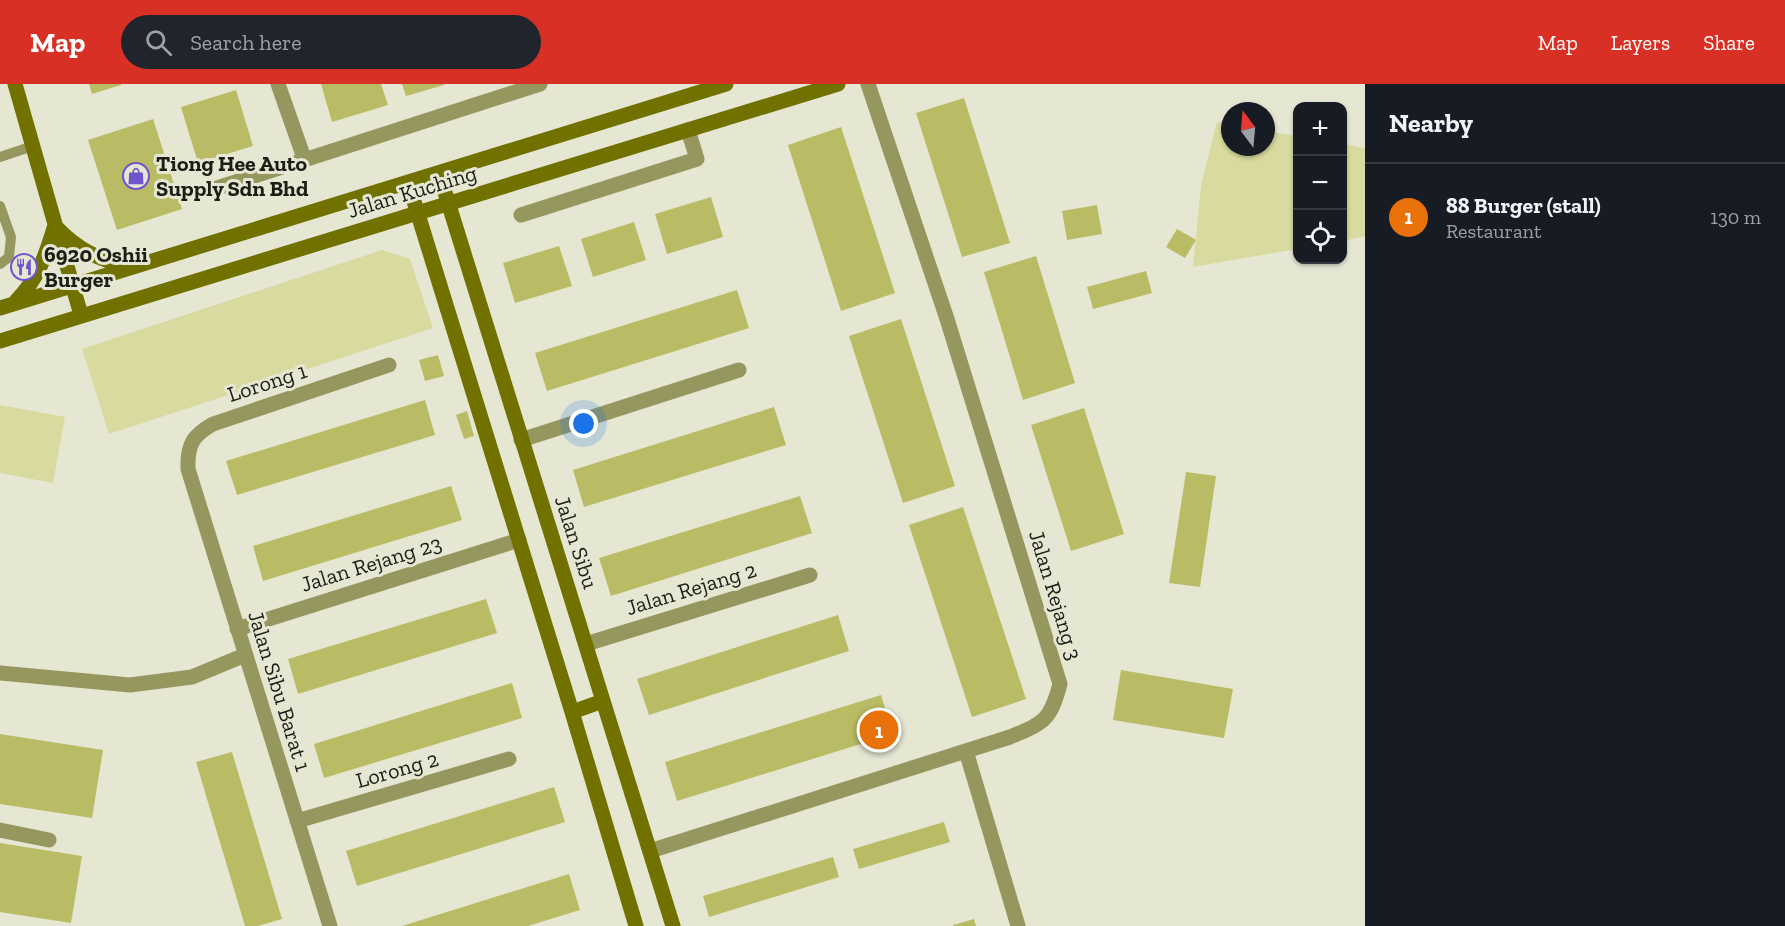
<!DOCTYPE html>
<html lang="en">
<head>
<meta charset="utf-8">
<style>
  :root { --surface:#171b24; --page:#20242c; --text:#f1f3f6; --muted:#9ea1a6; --line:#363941; --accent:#d93025 }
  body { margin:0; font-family:"Zilla Slab",serif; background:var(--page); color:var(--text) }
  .controls { position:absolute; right:18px; top:18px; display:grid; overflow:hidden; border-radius:12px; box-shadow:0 2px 4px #0004 }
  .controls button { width:54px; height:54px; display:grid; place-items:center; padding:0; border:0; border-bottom:2px solid var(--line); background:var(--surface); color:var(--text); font:30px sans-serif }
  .compass { position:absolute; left:1221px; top:18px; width:54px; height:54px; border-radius:50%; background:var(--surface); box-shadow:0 2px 4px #0004; rotate:344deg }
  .you { position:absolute; left:584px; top:340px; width:21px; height:21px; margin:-15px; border:4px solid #fff; border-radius:50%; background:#1a73e8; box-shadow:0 0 0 9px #1a73e833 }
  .badge { display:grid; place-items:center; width:39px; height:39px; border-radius:50%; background:var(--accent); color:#fff; font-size:20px; font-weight:700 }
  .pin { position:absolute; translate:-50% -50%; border:3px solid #fff; box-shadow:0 2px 6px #0006 }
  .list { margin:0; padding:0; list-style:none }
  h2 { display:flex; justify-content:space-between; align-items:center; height:78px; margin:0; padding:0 24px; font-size:26px }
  h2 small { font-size:20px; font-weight:400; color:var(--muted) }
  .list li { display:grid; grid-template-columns:39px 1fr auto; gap:18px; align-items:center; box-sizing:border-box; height:108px; padding:0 24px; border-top:2px solid var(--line) }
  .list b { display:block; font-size:22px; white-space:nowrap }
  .list p { margin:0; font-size:20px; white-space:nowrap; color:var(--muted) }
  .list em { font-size:20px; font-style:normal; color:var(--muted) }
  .icon { flex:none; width:33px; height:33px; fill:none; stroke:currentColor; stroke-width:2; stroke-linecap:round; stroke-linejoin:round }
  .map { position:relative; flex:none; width:1365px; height:842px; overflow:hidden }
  header { display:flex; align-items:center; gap:36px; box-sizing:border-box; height:84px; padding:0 30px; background:var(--accent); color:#fff }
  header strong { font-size:28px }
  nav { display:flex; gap:33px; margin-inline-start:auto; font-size:21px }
  .search { width:420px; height:54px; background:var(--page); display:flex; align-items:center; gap:15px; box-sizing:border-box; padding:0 21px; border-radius:33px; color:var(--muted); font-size:22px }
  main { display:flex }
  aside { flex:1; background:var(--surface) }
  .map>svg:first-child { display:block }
  .green { fill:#d8da9f }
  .building { fill:#babc65 }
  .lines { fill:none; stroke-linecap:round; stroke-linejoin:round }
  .lane { stroke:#96975f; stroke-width:10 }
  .street { stroke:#96975f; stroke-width:15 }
  .secondary { stroke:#717100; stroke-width:15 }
  .labels { text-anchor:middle; stroke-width:6; stroke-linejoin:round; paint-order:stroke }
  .poi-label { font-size:22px; font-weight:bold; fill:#1c1d15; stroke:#e6e7d3; text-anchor:start }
  .street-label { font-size:22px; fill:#1c1d15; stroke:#e6e7d3 }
</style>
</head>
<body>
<header>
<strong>Map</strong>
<div class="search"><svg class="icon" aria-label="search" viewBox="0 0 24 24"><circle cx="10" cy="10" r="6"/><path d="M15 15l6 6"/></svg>Search here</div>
<nav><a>Map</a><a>Layers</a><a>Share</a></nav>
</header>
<main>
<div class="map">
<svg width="1365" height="842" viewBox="0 0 1365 842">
  <rect width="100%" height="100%" fill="#e6e7d3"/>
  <path class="green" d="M1217 38 1230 40V63H1266V47L1297 52V168L1290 166 1193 183 1201 102Z
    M1343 60 1365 64V152L1343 157Z
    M382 166 410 175 433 244 109 350 82 265Z
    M0 321 65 333 53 399 0 389Z"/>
  <path class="building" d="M89 0H121V1L92 10Z
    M321 0H381L388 21 332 38Z
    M402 0H444V1L406 12Z
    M236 6 253 62 198 79 181 23Z
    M964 14 1010 159 962 173 916 29Z
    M153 35 182 125 117 146 88 56Z
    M841 43 895 209 841 227 788 61Z
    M711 113 723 153 667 170 655 130Z
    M1097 121 1102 150 1067 156 1062 127Z
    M634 138 646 176 593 193 581 155Z
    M1177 145 1196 156 1185 174 1166 163Z
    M559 162 572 202 515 219 503 179Z
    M1036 172 1075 299 1023 316 984 188Z
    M24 174 33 180 24 192 15 185Z
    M1146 187 1152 209 1093 225 1087 203Z
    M737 206 749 244 547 307 535 269Z
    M901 235 955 402 903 419 849 252Z
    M438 271 444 292 425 297 419 276Z
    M425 316 435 351 237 411 226 377Z
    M774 323 786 361 584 423 573 386Z
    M1084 324 1124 450 1071 467 1031 341Z
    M467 327 474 352 464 355 456 331Z
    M1186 388 1216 392 1200 503 1169 499Z
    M451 402 462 436 263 497 253 462Z
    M800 412 812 449 611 512 599 474Z
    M963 423 1026 615 972 633 909 441Z
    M486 515 497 549 298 610 288 575Z
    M838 531 849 567 649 631 637 595Z
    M1121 586 1233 605 1224 654 1113 636Z
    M512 599 522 634 324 694 314 660Z
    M881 611 893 650 677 717 665 678Z
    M0 650 103 666 92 734 0 720Z
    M232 668 282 835 258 842H245L196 678Z
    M554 703 565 738 357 802 346 767Z
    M944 738 950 758 859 785 853 765Z
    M0 759 82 772 71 839 0 828Z
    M833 773 839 793 709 833 703 812Z
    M569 790 580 826 528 842H402Z
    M974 835 976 842H953V841Z"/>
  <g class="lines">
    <path class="lane" d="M0 73 33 62
      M0 122 11 153 9 173 0 180"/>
    <path class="street" d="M278 0 304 74
      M214 105 540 0
      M521 131 697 75 688 46
      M521 356 739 286
      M237 545 519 456
      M586 560 810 491
      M0 589 130 601 192 593 245 571
      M966 667 1018 842
      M297 737 509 675
      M0 746 49 756
      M650 767 1010 653C1044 639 1050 637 1060 600L947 235 868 0
      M330 842 188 385C187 361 193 351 213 340L389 281"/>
    <path class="secondary" d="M15 0 81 231
      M439 89 673 842
      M408 98 572 628 636 842
      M57 144C78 166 99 176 129 182
      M16 217C38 195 46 171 55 141
      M0 224 726 0
      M0 257 838 0
      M572 628 603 617"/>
  </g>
  <defs>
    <symbol id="shop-ring" viewBox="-11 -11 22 22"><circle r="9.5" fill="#e6e7d3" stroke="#7054ce" stroke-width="1.5"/><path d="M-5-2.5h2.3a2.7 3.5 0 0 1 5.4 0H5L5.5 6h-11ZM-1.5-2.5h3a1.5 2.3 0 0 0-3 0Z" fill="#7054ce"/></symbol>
    <symbol id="restaurant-ring" viewBox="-11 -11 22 22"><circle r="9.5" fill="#e6e7d3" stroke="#7054ce" stroke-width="1.5"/><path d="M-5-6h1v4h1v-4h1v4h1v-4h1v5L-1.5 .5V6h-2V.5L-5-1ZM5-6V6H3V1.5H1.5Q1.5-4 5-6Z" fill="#7054ce"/></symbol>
  </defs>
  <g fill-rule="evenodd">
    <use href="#shop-ring" x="121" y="77" width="30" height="30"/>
    <use href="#restaurant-ring" x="9" y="168" width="30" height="30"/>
  </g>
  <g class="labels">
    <g class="poi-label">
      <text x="156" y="87">Tiong Hee Auto<tspan x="156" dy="25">Supply Sdn Bhd</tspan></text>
      <text x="44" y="178">6920 Oshii<tspan x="44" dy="25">Burger</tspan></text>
    </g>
    <g class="street-label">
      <text transform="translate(412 107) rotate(-17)" y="8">Jalan Kuching</text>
      <text transform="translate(267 298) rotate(-18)" y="8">Lorong 1</text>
      <text transform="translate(577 458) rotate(72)" y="8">Jalan Sibu</text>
      <text transform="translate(371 479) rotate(-17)" y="8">Jalan Rejang 23</text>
      <text transform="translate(691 504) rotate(-17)" y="8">Jalan Rejang 2</text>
      <text transform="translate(1056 511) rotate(73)" y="8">Jalan Rejang 3</text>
      <text transform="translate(280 607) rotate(73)" y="8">Jalan Sibu Barat 1</text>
      <text transform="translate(397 685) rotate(-16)" y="8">Lorong 2</text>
    </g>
  </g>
</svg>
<div class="controls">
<button>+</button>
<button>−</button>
<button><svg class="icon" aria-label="locate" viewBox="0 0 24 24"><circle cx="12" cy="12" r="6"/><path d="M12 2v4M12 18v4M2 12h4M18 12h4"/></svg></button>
</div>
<svg class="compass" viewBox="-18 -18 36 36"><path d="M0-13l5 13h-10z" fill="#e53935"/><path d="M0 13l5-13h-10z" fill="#9ea1a6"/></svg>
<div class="you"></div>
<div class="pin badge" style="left:879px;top:646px;background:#e8710a">1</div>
</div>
<aside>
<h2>Nearby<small></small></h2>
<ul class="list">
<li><span class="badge" style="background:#e8710a">1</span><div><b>88 Burger (stall)</b><p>Restaurant</p></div><em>130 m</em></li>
</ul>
</aside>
</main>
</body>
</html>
